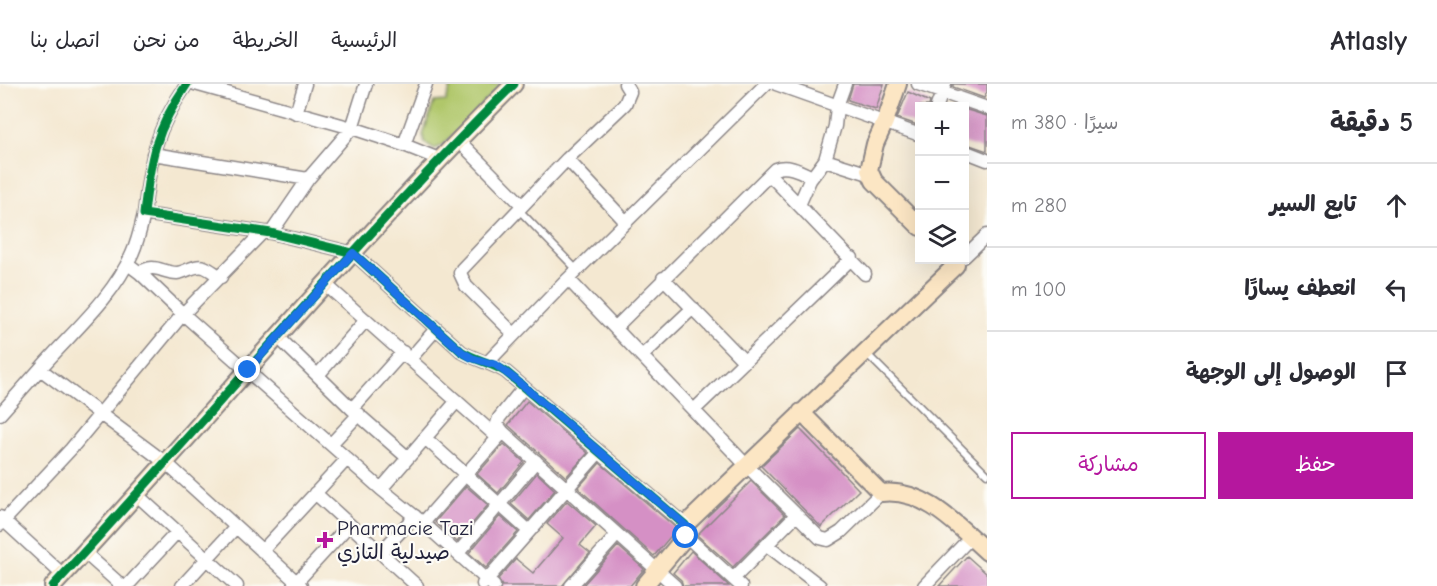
<!DOCTYPE html>
<html lang="ar">
<head>
<meta charset="utf-8">
<style>
  :root { --surface:#fff; --page:#f2f2f3; --text:#2b2b33; --muted:#7c7c81; --line:#e1e1e2; --accent:#b5179e }
  body { margin:0; font-family:"Comic Neue","Playpen Sans Arabic",sans-serif; background:var(--page); color:var(--text); direction:rtl }
  .controls { position:absolute; right:18px; top:18px; display:grid; overflow:hidden; border-radius:0px; box-shadow:0 6px 24px #0002 }
  .controls button { width:54px; height:54px; display:grid; place-items:center; padding:0; border:0; border-bottom:2px solid var(--line); background:var(--surface); color:var(--text); font:30px sans-serif }
  .stop { position:absolute; width:18px; height:18px; margin:-14px; border:4px solid #1a73e8; border-radius:50%; background:#fff }
  .stop.end { background:#1a73e8; border-color:#fff; box-shadow:0 2px 6px #0008 }
  .list { margin:0; padding:0; list-style:none }
  h2 { display:flex; justify-content:space-between; align-items:center; height:78px; margin:0; padding:0 24px; font-size:26px }
  h2 small { font-size:20px; font-weight:400; color:var(--muted) }
  .list li { display:grid; grid-template-columns:39px 1fr auto; gap:18px; align-items:center; box-sizing:border-box; height:84px; padding:0 24px; border-top:2px solid var(--line) }
  .list b { display:block; font-size:22px; white-space:nowrap }
  .list em { font-size:20px; font-style:normal; color:var(--muted) }
  .actions { display:flex; gap:12px; padding:18px 24px }
  .actions a { flex:1; padding:14px 0; border:2px solid var(--accent); border-radius:0px; text-align:center; font-size:21px; color:var(--accent) }
  .actions .main { background:var(--accent); color:#fff }
  .icon { flex:none; width:33px; height:33px; fill:none; stroke:currentColor; stroke-width:2; stroke-linecap:round; stroke-linejoin:round }
  .map { position:relative; flex:none; width:987px; height:502px; overflow:hidden; direction:ltr }
  header { display:flex; align-items:center; gap:36px; box-sizing:border-box; height:84px; padding:0 30px; background:var(--surface); border-bottom:2px solid var(--line) }
  header strong { font-size:28px }
  nav { display:flex; gap:33px; margin-inline-start:auto; font-size:21px }
  main { display:flex }
  aside { flex:1; background:var(--surface) }
  .map>svg:first-child { display:block }
  .garden { fill:#b0c76b; stroke:#697453; stroke-width:1.5 }
  .building { fill:#d590c5 }
  .lines { fill:none; stroke-linecap:round; stroke-linejoin:round }
  .lane-casing { stroke:#8b8586; stroke-width:9 }
  .street-casing { stroke:#8b8586; stroke-width:15 }
  .secondary-casing { stroke:#8b8586; stroke-width:20 }
  .lane { stroke:#fff; stroke-width:6 }
  .street { stroke:#fff; stroke-width:12 }
  .secondary { stroke:#fce6c4; stroke-width:16 }
  .cycleway-casing { stroke:#fdfcf7; stroke-width:13 }
  .cycleway { stroke:#00873e; stroke-width:9 }
  .route { stroke:#1a73e8; stroke-width:8 }
  .poi-dot { fill:#b5179e; stroke:#fdfcf7; stroke-width:2 }
  .labels { text-anchor:middle; stroke-width:4.5; stroke-linejoin:round; paint-order:stroke }
  .poi-label { font-size:21px; fill:#22223b; stroke:#fdfcf7; text-anchor:start }
</style>
</head>
<body>
<header>
<strong>Atlasly</strong>
<nav><a>الرئيسية</a><a>الخريطة</a><a>من نحن</a><a>اتصل بنا</a></nav>
</header>
<main>
<aside>
<h2>5 دقيقة<small>سيرًا · 380 m</small></h2>
<ul class="list">
<li><svg class="icon" aria-label="ahead" viewBox="0 0 24 24"><path d="M12 20V5M6 11l6-6 6 6"/></svg><div><b>تابع السير</b></div><em>280 m</em></li>
<li><svg class="icon" aria-label="left" viewBox="0 0 24 24"><path d="M17 20v-9H6M10 6l-5 5 5 5"/></svg><div><b>انعطف يسارًا</b></div><em>100 m</em></li>
<li><svg class="icon" aria-label="arrive" viewBox="0 0 24 24"><path d="M6 21V4h12l-3 4 3 4H6"/></svg><div><b>الوصول إلى الوجهة</b></div></li>
</ul>
<div class="actions"><a class="main">حفظ</a><a>مشاركة</a></div>
</aside>
<div class="map">
<svg width="987" height="502" viewBox="0 0 987 502">
  <rect width="100%" height="100%" fill="#fdfcf7"/>
  <filter id="ink" filterUnits="userSpaceOnUse"><feTurbulence type="fractalNoise" baseFrequency=".0167" numOctaves="2"/><feDisplacementMap in="SourceGraphic" scale="12" xChannelSelector="R" yChannelSelector="G"/><feConvolveMatrix kernelMatrix="1 2 1 2 8 2 1 2 1" color-interpolation-filters="sRGB"/></filter>
  <filter id="wash" filterUnits="userSpaceOnUse"><feTurbulence type="fractalNoise" baseFrequency=".008" numOctaves="4" result="noise"/><feDisplacementMap in="SourceGraphic" scale="24" xChannelSelector="R" yChannelSelector="G"/><feGaussianBlur stdDeviation="1.35" result="paint"/><feColorMatrix in="noise" values="0 0 0 0 0 0 0 0 0 0 0 0 0 0 0 0 0 1.4 0 .05"/><feComposite in="paint" operator="in"/></filter>
  <g filter="url(#wash)">
    <rect width="100%" height="100%" fill="#f4e8d1"/>
    <path class="garden" d="M452 0H502L443 61 435 65 425 59 423 51 434 18 446 17Z"/>
    <g id="blocks">
      <path class="building" d="M853 0H884L876 25 848 16Z
        M953 0H987V8L984 14 953 3Z
        M908 8 930 18 929 22H920V42L897 34Z
        M964 25 987 32V67L964 59Z
        M527 317 588 369 566 393 508 341Z
        M800 345 859 406 821 443 761 382Z
        M504 360 524 378 498 409 477 390Z
        M600 379 675 443V447L654 472 578 404Z
        M537 389 555 406 529 436 511 420Z
        M751 397 785 431 733 483 697 451Z
        M466 402 488 421 457 458 435 438Z
        M567 417 596 442 580 461 590 469 562 502H502L498 495 516 475 533 489 563 454 547 440Z
        M500 432 518 448 486 484 469 469Z
        M618 462 644 485 630 502 583 501Z
        M691 467 728 501 729 502H683L681 496 673 489Z
        M967 472 987 490V502H939Z"/>
    </g>
  </g>
  <g filter="url(#ink)">
    <use href="#blocks" fill-opacity="0" stroke="#8b8586" stroke-width="1.5"/>
    <g class="lines">
      <defs>
        <path id="lane" d="M518 125 577 186
          M867 270 987 390"/>
        <path id="street" d="M187 0C155 46 150 75 144 130L271 149 353 169 462 268C476 276 492 279 506 288L685 441
          M195 0 352 44 404 61
          M426 0 404 61 439 75
          M776 0 920 51
          M918 0 987 24
          M937 22 945 0
          M296 29 305 0
          M458 56 522 121
          M964 67 987 76
          M153 70 308 95 352 44 366 0
          M567 75 626 138
          M825 76 869 90
          M770 91 865 190
          M799 121 810 96 825 76 835 42 837 22 845 0
          M271 149 308 95
          M964 173 987 151
          M128 180 140 189 183 230 381 405 423 439 494 502
          M140 189C154 178 162 189 177 189 187 188 194 180 204 183 210 185 215 190 221 193
          M663 194 744 277
          M568 195 746 381 820 454 828 456 841 448 881 409
          M324 199 497 353
          M615 244 775 85C788 80 800 87 812 93
          M514 250 466 202 460 189 462 185 567 75 625 20 630 8 625 0
          M278 253 352 325 408 374
          M642 272 693 224
          M410 275 436 245
          M488 278 568 195 766 0
          M40 285C72 248 112 215 132 170 138 157 141 143 144 130
          M318 291 366 236
          M352 325 403 268
          M694 326 852 174
          M0 330 40 285 166 379 301 502
          M503 348 675 502
          M425 354 529 447
          M331 360 359 330
          M381 405 457 317
          M315 409 417 502
          M137 411 237 502
          M0 433 63 491
          M423 439 503 348 497 340 499 334 524 303
          M0 441 71 365 183 230 263 148
          M686 452 741 502
          M767 461 820 502
          M262 467 347 375
          M84 468 122 502
          M380 469 415 432
          M458 469 536 377
          M733 495 796 431
          M483 500 599 368
          M127 502 177 448
          M182 502 236 443
          M293 502 349 441
          M571 502 617 451
          M924 502 971 453"/>
        <path id="secondary" d="M898 0 885 38 875 60 869 86 874 97 920 143
          M801 328 881 409C923 403 958 442 987 468
          M53 502C208 335 353 160 514 0
          M644 502 686 452 685 441 956 181 951 176"/>
      </defs>
      <use href="#lane" class="lane-casing"/>
      <use href="#street" class="street-casing"/>
      <use href="#secondary" class="secondary-casing"/>
      <use href="#lane" class="lane"/>
      <use href="#street" class="street"/>
      <use href="#secondary" class="secondary"/>
      <defs>
        <path id="cycleway" d="M187 0C155 46 150 75 144 130L271 149 353 169 462 268C476 276 492 279 506 288L685 441
          M53 502C208 335 353 160 514 0"/>
      </defs>
      <use href="#cycleway" class="cycleway-casing"/>
      <use href="#cycleway" class="cycleway"/>
    </g>
  </g>
  <g class="lines" filter="url(#ink)">
    <path class="route" d="M248 286 353 169 462 268 472 274 496 281 516 296 685 441 686 452"/>
  </g>
  <path class="poi-dot" d="M322 447h6v6h6v6h-6v6h-6v-6h-6v-6h6z"/>
  <g class="labels">
    <g class="poi-label">
      <text x="337" y="451">Pharmacie Tazi<tspan x="337" dy="24">صيدلية التازي</tspan></text>
    </g>
  </g>
</svg>
<div class="controls">
<button>+</button>
<button>−</button>
<button><svg class="icon" aria-label="layers" viewBox="0 0 24 24"><path d="M12 4l9 5-9 5-9-5zM3 14l9 5 9-5"/></svg></button>
</div>
<div class="stop" style="left:686px;top:452px"></div>
<div class="stop end" style="left:248px;top:286px"></div>
</div>
</main>
</body>
</html>
